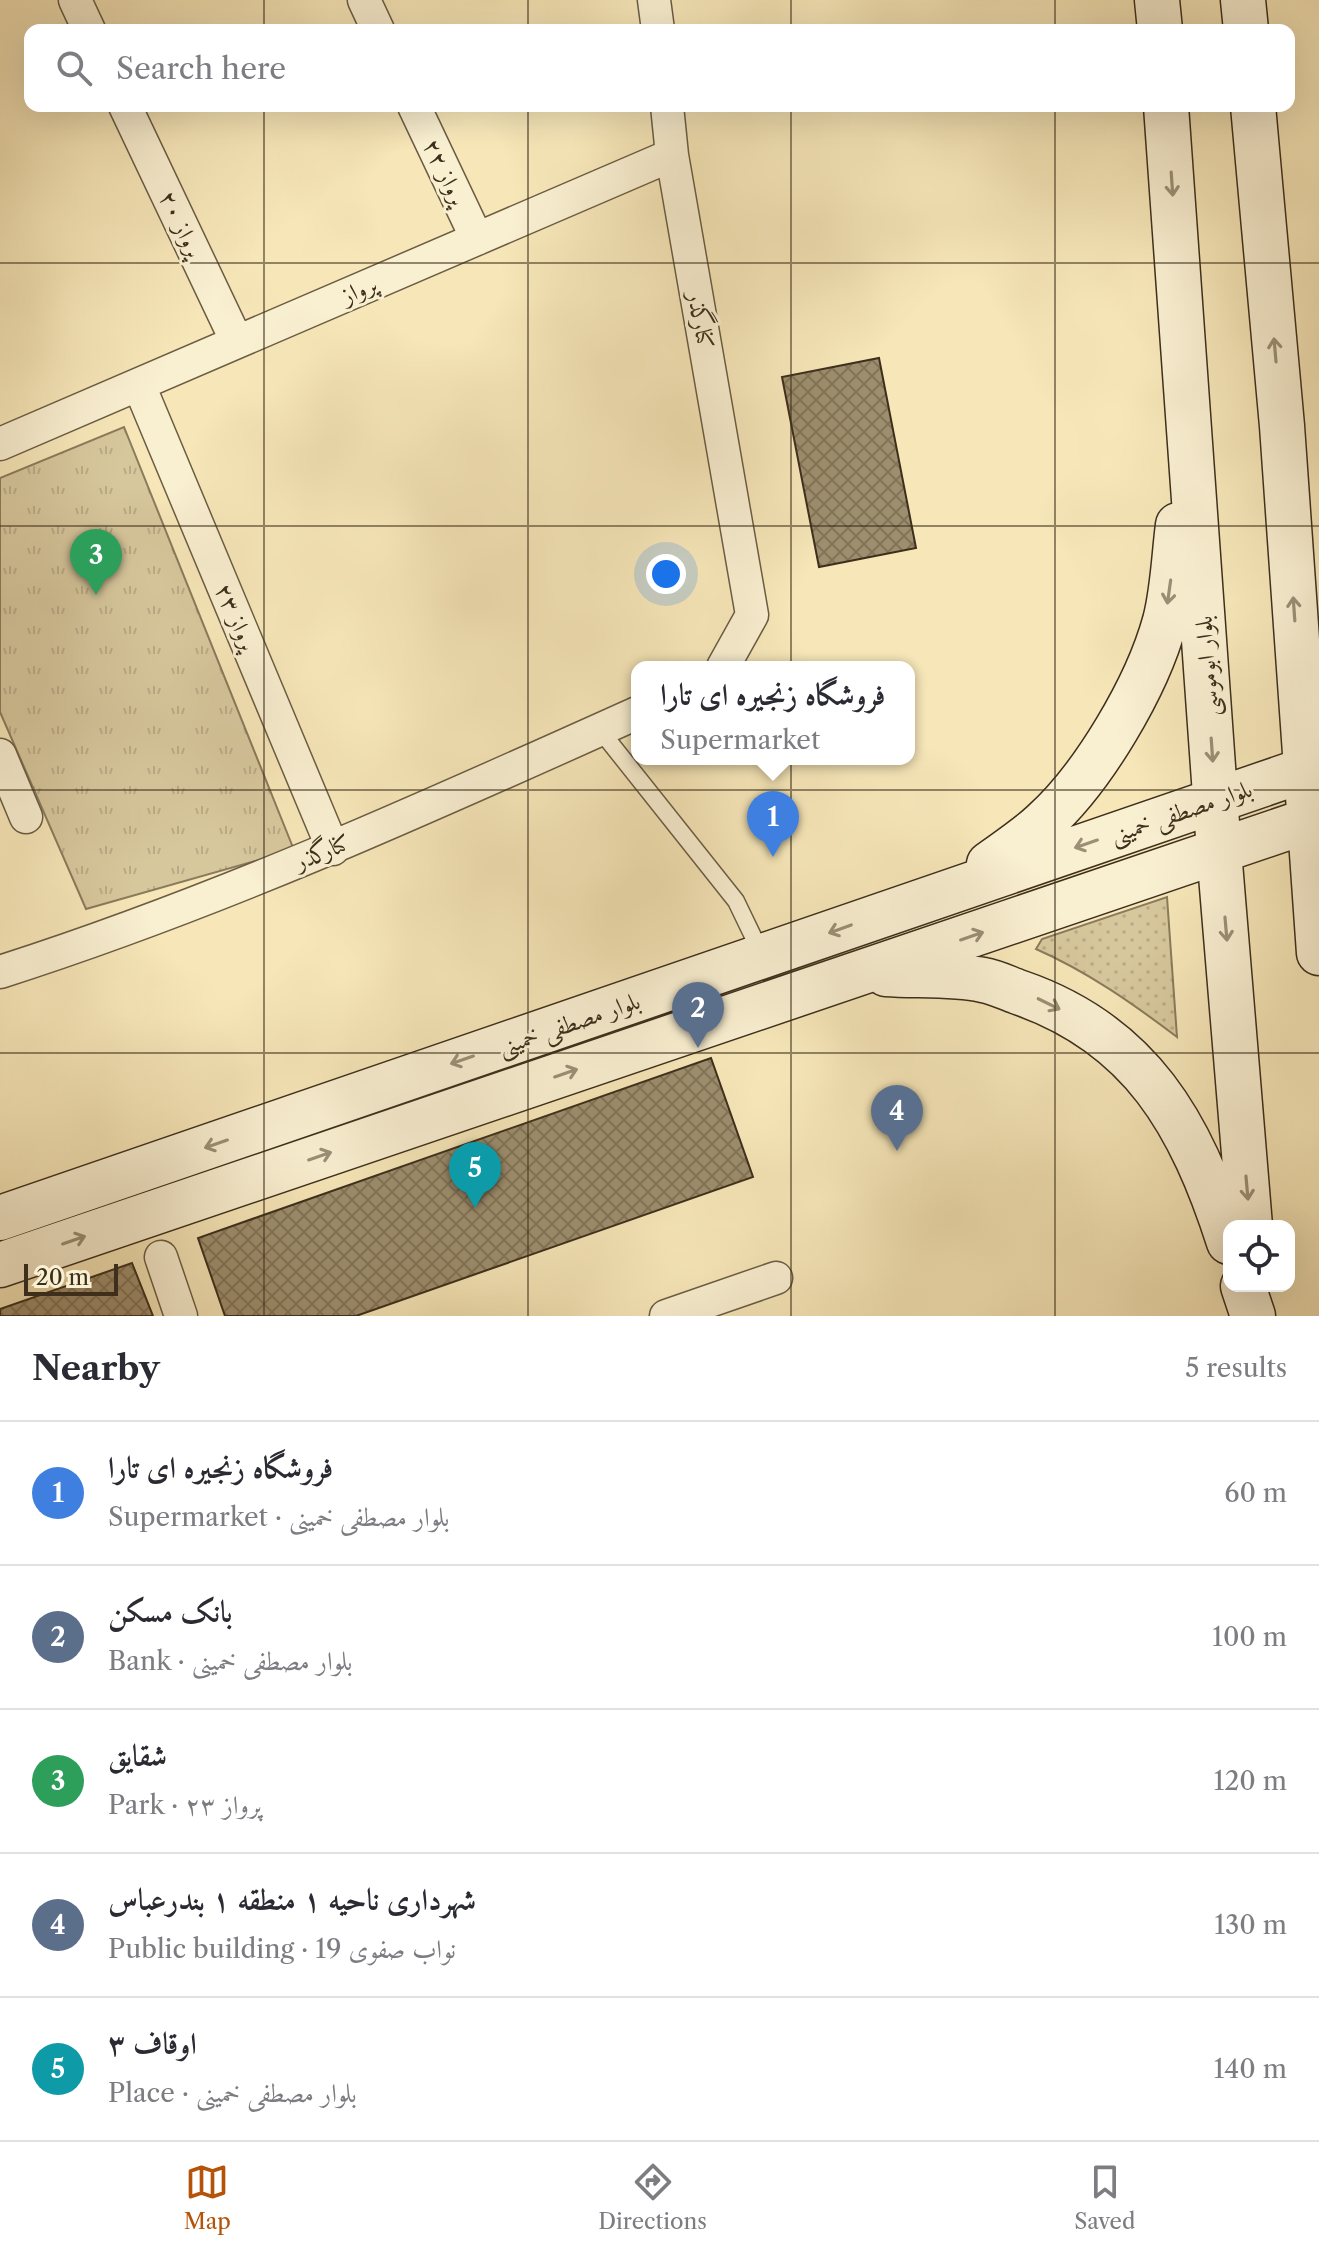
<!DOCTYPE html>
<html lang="en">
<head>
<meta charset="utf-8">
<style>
  :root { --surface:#fff; --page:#f2f2f3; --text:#2b2b33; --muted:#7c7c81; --line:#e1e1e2; --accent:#b45309 }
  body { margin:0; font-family:"Libre Caslon Text",Amiri,serif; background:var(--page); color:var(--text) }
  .controls { position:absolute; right:24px; bottom:24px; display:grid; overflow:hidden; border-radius:16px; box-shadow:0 8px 32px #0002 }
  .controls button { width:72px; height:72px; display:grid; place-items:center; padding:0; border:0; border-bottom:2px solid var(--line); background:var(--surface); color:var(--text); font:40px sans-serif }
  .scale { position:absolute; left:24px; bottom:20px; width:94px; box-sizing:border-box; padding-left:8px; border:4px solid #3d2f1c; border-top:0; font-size:22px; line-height:28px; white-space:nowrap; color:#3d2f1c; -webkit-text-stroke:6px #f9efd1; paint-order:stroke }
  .you { position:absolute; left:666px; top:574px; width:28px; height:28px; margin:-20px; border:6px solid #fff; border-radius:50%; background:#1a73e8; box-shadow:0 0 0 12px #1a73e833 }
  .badge { display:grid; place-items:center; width:52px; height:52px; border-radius:50%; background:var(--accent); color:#fff; font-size:26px; font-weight:700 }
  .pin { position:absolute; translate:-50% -66px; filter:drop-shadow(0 2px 4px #0008) }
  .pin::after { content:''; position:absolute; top:42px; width:28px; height:24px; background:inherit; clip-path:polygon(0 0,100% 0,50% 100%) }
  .popup { position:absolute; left:631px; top:661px; width:284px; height:104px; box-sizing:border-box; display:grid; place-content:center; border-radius:16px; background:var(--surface); filter:drop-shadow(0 2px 6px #0005); font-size:26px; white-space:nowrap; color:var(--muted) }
  .popup b { font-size:30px; color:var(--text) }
  .popup::after { content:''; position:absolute; left:50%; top:100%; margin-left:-16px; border:16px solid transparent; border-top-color:var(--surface) }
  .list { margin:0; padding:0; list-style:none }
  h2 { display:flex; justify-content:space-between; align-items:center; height:104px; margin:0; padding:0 32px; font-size:34px }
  h2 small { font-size:26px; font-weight:400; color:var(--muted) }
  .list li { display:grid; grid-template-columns:52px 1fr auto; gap:24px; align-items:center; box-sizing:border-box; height:144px; padding:0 32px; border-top:2px solid var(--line) }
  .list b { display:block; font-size:30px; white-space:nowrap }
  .list p { margin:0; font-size:26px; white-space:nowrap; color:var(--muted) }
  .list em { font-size:26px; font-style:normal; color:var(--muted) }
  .icon { flex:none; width:44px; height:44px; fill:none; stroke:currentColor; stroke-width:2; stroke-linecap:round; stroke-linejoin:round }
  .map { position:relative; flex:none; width:1319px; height:1316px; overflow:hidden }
  .search { position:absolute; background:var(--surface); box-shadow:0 8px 32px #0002; left:24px; right:24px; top:24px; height:88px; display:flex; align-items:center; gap:20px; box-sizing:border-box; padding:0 28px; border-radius:16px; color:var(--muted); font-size:30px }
  .sheet { height:824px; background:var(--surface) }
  nav { display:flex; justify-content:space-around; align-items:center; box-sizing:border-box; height:112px; border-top:2px solid var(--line); background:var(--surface); font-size:22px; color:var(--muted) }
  nav a { display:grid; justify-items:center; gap:4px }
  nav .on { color:var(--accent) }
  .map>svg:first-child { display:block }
  .grass { fill:url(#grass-dots); stroke:#8a7b5c; stroke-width:2 }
  .park { fill:url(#park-tufts); stroke:#8a7b5c; stroke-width:2 }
  .building { fill:url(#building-cross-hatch); stroke:#3d2f1c; stroke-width:2 }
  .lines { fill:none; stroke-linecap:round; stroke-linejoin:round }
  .lane-casing { stroke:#6b5d43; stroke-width:19 }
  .street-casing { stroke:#6b5d43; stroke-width:35 }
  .secondary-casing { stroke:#3d2f1c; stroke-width:47 }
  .lane { stroke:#f9efd1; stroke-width:16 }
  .street { stroke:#f9efd1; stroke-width:32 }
  .secondary { stroke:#f9efd1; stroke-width:44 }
  .oneway { stroke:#9b8f76 }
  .grid { fill:none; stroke:#3d2f1c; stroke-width:2; stroke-opacity:0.55 }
  .labels { text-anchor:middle; stroke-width:6; stroke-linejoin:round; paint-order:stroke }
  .street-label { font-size:24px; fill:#3d2f1c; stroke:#f9efd1 }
</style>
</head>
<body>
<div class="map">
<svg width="1319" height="1316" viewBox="0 0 1319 1316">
  <defs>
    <pattern id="grass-dots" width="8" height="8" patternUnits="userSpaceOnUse" patternTransform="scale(2)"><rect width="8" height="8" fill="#d7c79d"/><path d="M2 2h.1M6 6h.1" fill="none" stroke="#b9ab87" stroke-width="1.8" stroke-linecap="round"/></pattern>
    <pattern id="park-tufts" width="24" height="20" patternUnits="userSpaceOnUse" patternTransform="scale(2)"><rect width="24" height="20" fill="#d7c79d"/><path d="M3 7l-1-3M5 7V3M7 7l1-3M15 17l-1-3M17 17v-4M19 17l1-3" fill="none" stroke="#b9ab87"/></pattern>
    <pattern id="building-cross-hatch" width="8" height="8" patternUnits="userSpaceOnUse" patternTransform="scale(2)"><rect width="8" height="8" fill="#9d8e6d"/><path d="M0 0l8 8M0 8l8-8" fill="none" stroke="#817459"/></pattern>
  </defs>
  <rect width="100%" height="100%" fill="#f6e6b8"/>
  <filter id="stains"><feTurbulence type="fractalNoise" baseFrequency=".0025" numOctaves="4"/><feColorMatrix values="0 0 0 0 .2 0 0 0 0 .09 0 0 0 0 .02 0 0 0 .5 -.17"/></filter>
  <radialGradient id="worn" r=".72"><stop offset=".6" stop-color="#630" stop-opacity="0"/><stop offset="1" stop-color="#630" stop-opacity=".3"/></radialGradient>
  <path class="grass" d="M1167 897 1177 1037C1132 1003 1088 972 1036 949L1042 939Z"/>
  <path class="park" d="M124 427 294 850 86 909 0 712V478Z"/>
  <path class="building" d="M879 358 916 548 819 567 782 377Z
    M711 1058 753 1177 356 1316H225L198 1238Z
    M132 1263 153 1316H0V1309Z"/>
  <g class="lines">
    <defs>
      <path id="lane" d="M600 730 736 901 762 955"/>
      <path id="street" d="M75 0 89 30
        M364 0 378 30
        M654 0 658 30
        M125 106 237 342
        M414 106 477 239
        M672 155 752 615 723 667
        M139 385 333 849
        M0 444 672 155 667 106
        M0 755 26 817
        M0 972C219 902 428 807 637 713
        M161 1257 181 1316
        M666 1316 776 1278"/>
      <path id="secondary" d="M1157 0 1160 30
        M1243 0 1246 30
        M1166 106 1219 851 1250 1226
        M1253 106 1282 426 1319 953
        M989 864C1007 851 1027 838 1043 823 1093 778 1147 687 1165 621 1173 591 1174 556 1178 525
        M886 974C915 976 956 974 983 980 995 982 1007 988 1018 992 1141 1034 1191 1124 1229 1242
        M0 1218 1319 765
        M0 1265 1319 817
        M1243 1286 1253 1316"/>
    </defs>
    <use href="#lane" class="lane-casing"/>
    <use href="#street" class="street-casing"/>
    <use href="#secondary" class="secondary-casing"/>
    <use href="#lane" class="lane"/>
    <use href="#street" class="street"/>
    <use href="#secondary" class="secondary"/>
  </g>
  <defs><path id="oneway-shaft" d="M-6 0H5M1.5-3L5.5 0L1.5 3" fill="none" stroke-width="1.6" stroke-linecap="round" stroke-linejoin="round" transform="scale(2)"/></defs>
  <g class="oneway">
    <use href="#oneway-shaft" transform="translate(1172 184) rotate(86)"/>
    <use href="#oneway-shaft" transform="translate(1275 350) rotate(-95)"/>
    <use href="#oneway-shaft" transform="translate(1169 592) rotate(98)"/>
    <use href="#oneway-shaft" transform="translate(1294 609) rotate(-94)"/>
    <use href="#oneway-shaft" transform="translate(1212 750) rotate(86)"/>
    <use href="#oneway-shaft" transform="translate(1086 844) rotate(161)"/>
    <use href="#oneway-shaft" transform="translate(840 929) rotate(160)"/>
    <use href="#oneway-shaft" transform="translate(1226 929) rotate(85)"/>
    <use href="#oneway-shaft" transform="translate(972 936) rotate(-19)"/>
    <use href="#oneway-shaft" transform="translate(1049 1004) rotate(26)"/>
    <use href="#oneway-shaft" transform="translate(462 1060) rotate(161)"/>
    <use href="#oneway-shaft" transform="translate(566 1073) rotate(-19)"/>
    <use href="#oneway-shaft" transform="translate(216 1144) rotate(161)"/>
    <use href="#oneway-shaft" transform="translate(320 1156) rotate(-19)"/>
    <use href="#oneway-shaft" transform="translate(1247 1188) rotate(85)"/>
    <use href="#oneway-shaft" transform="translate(74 1240) rotate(-19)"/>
  </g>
  <path class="grid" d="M264 0V30M528 0V30M791 0V30M1055 0V30M264 106V1316M528 106V1316M791 106V1316M1055 106V1316M0 263H1319M0 526H1319M0 790H1319M0 1053H1319"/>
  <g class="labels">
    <g class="street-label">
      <text transform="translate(445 172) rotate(65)" y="8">پرواز ۲۲</text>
      <text transform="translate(181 224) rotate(65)" y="8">پرواز ۲۰</text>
      <text transform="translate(359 290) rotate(-23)" y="8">پرواز</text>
      <text transform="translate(701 320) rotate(80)" y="8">کنارگذر</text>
      <text transform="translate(236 617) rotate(67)" y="8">پرواز ۲۳</text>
      <text transform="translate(1207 666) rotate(-94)" y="8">بلوار ابوموسی</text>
      <text transform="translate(1181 812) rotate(-19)" y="8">بلوار مصطفی خمینی</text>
      <text transform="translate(322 852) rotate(-22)" y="8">کنارگذر</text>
      <text transform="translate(569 1024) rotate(-19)" y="8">بلوار مصطفی خمینی</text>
    </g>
  </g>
  <rect width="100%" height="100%" filter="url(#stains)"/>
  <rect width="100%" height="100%" fill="url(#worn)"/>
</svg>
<div class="controls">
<button><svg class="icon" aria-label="locate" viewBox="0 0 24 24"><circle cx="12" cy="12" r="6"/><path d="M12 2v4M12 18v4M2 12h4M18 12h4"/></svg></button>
</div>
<div class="scale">20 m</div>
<div class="you"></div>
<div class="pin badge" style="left:773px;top:857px;background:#3f7fe0">1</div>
<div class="popup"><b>فروشگاه زنجیره ای تارا</b>Supermarket</div>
<div class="pin badge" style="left:698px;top:1048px;background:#5c6f8a">2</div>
<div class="pin badge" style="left:96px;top:595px;background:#2e9e5b">3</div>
<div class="pin badge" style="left:897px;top:1151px;background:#5c6f8a">4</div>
<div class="pin badge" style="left:475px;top:1208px;background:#0f9aa8">5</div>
<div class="search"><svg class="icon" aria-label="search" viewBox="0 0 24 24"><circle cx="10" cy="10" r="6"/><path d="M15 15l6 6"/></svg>Search here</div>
</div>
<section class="sheet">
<h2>Nearby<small>5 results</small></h2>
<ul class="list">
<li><span class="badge" style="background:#3f7fe0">1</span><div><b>فروشگاه زنجیره ای تارا</b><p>Supermarket · بلوار مصطفی خمینی</p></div><em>60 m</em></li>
<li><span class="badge" style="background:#5c6f8a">2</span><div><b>بانک مسکن</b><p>Bank · بلوار مصطفی خمینی</p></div><em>100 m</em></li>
<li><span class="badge" style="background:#2e9e5b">3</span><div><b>شقایق</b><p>Park · پرواز ۲۳</p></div><em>120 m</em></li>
<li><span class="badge" style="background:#5c6f8a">4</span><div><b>شهرداری ناحیه ۱ منطقه ۱ بندرعباس</b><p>Public building · نواب صفوی 19</p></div><em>130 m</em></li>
<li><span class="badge" style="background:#0f9aa8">5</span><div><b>اوقاف ۳</b><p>Place · بلوار مصطفی خمینی</p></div><em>140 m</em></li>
</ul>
</section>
<nav>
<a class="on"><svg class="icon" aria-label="map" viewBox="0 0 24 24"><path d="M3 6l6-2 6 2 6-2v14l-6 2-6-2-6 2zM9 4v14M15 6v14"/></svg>Map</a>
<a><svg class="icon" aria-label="directions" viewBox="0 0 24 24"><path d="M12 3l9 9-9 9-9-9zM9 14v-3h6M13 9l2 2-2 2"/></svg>Directions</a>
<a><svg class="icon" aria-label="saved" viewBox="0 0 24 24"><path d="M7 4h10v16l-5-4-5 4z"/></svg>Saved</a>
</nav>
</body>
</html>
